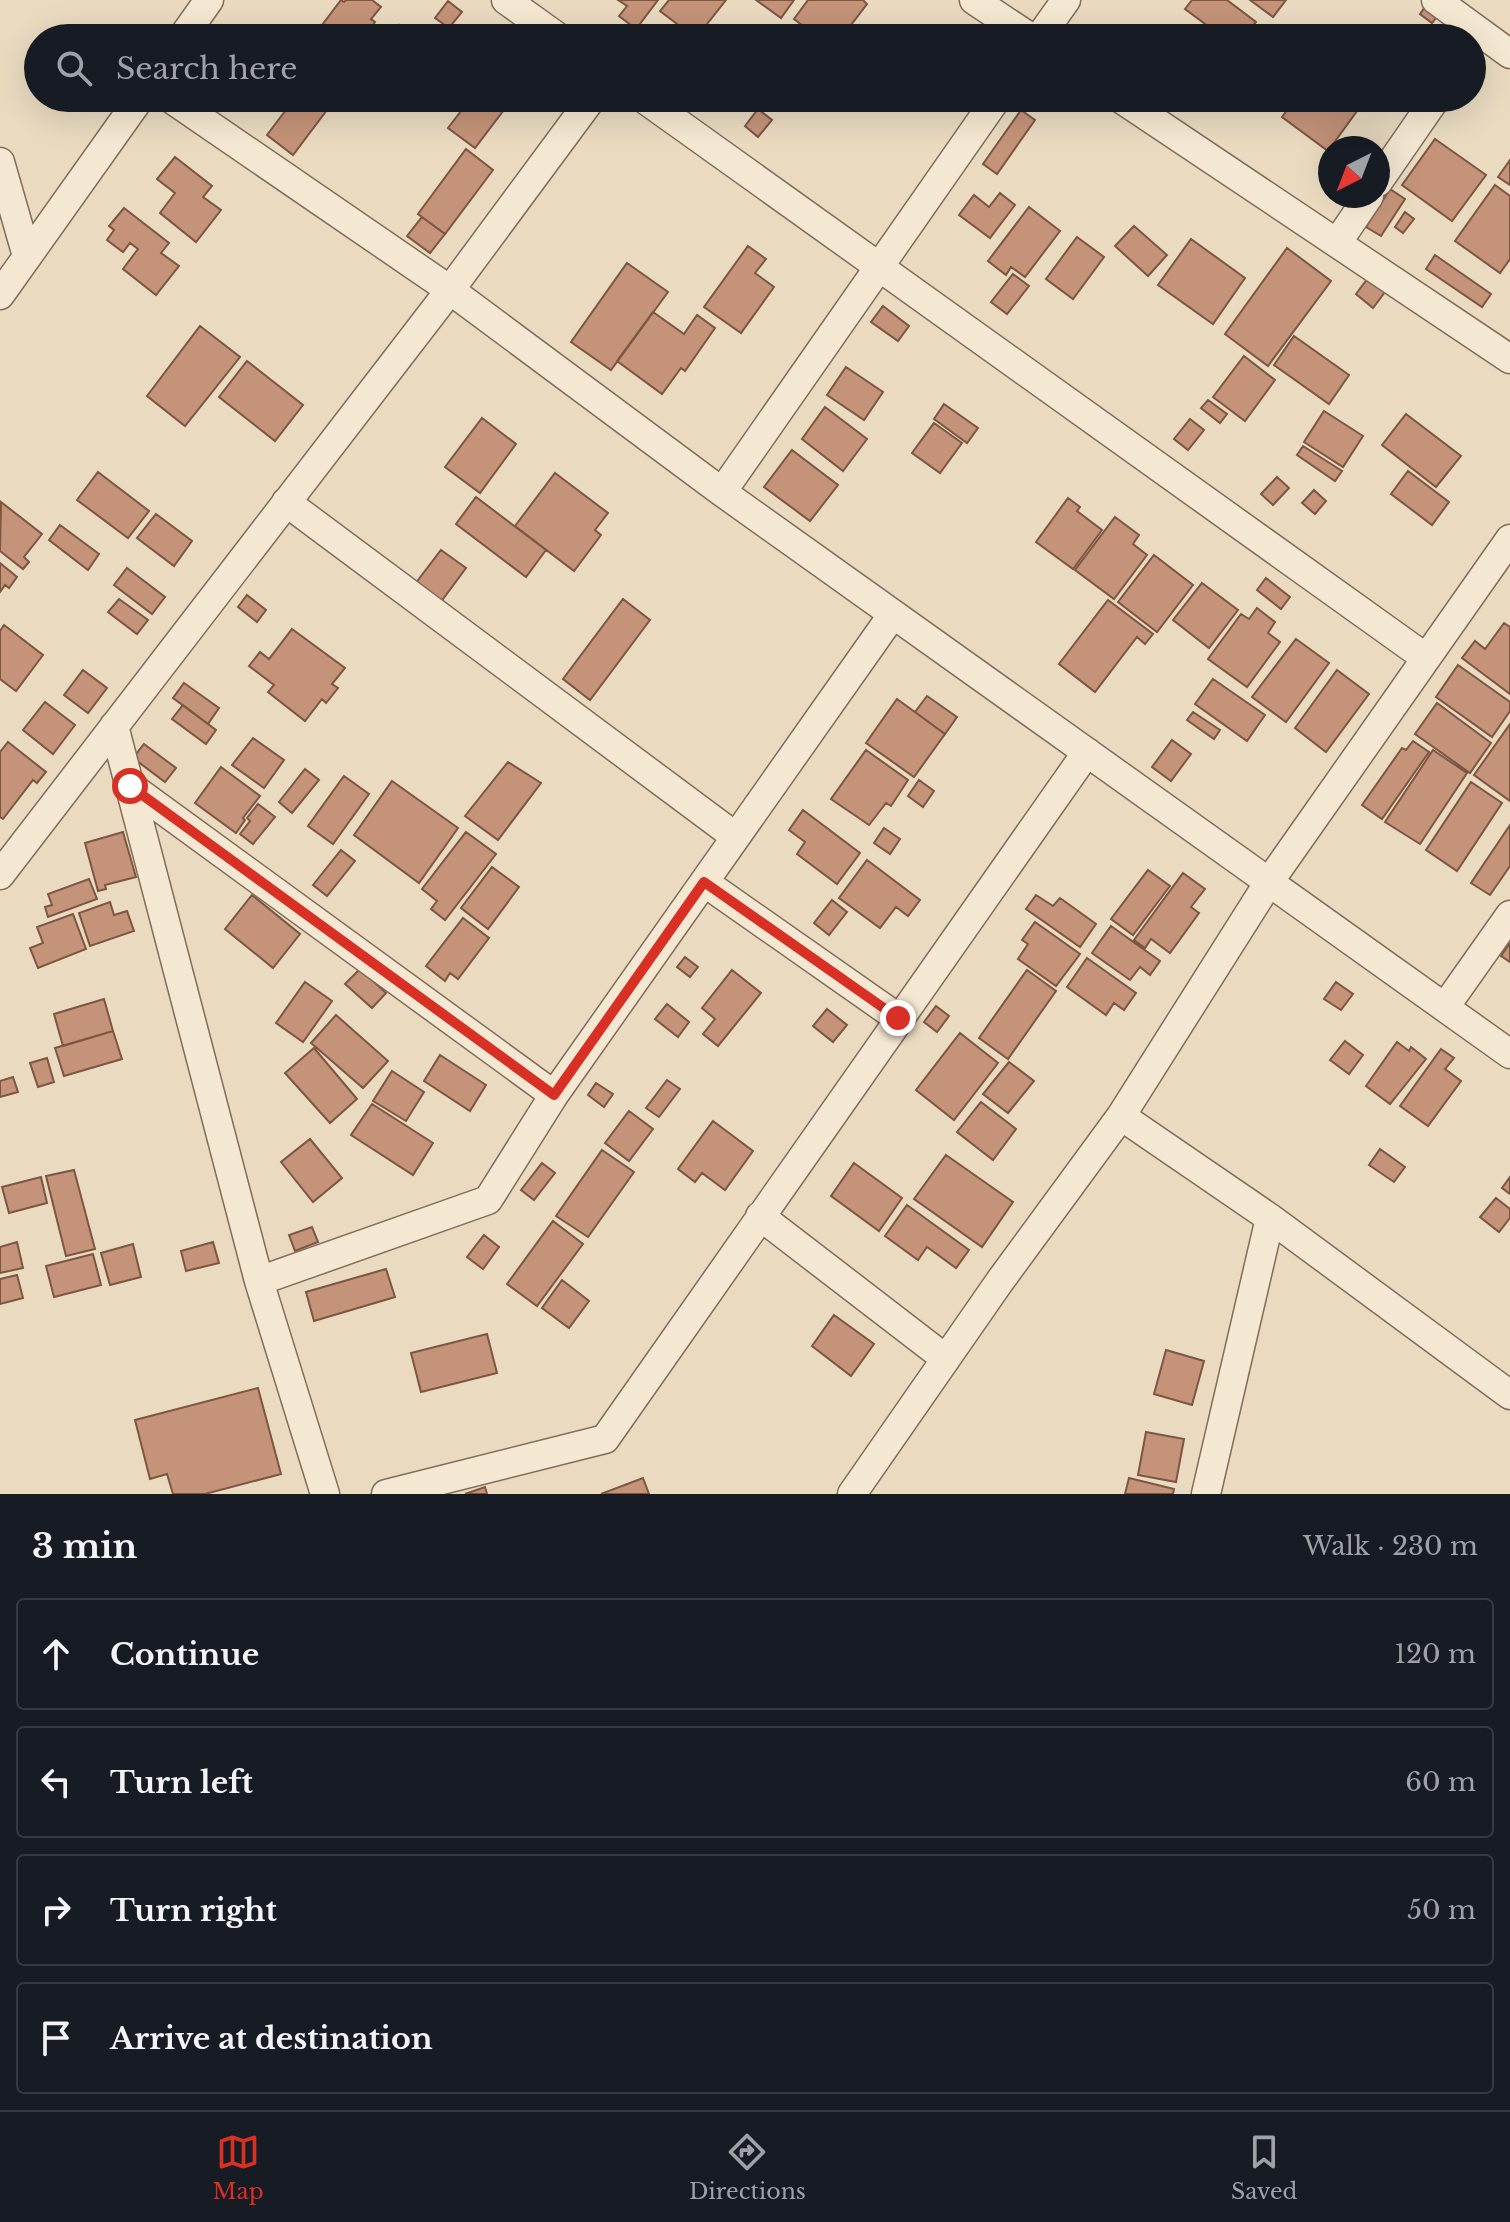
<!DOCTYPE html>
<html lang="en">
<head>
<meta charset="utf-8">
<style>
  :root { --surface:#171b24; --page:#242831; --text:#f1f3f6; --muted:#9ea1a6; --line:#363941; --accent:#d93025 }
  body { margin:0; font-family:"Libre Baskerville",serif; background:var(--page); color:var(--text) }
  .compass { position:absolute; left:1318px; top:136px; width:72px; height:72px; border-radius:50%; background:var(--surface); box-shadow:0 8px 32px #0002; rotate:222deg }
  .stop { position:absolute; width:24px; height:24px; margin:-18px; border:6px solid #d93025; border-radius:50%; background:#fff }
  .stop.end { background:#d93025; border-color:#fff; box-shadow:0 2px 8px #0008 }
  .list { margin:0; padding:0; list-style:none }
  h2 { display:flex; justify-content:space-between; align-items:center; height:104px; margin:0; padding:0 32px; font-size:34px }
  h2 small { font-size:26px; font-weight:400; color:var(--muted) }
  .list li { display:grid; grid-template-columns:52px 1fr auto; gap:24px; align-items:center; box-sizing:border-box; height:112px; margin:0 16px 16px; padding:0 16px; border:2px solid var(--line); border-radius:8px }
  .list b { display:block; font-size:30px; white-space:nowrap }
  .list em { font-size:26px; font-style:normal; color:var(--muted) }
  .icon { flex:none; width:44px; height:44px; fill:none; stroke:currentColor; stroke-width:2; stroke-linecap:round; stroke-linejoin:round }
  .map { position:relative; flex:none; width:1510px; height:1494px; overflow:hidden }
  .search { position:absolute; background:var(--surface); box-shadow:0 8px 32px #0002; left:24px; right:24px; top:24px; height:88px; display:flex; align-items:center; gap:20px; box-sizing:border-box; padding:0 28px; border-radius:44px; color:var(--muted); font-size:30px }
  .sheet { height:616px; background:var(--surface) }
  nav { display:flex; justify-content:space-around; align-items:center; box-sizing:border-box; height:112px; border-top:2px solid var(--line); background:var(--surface); font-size:22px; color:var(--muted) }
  nav a { display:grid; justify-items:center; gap:4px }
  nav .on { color:var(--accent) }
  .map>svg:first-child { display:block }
  .building { fill:#c49379; stroke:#7d5642; stroke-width:2 }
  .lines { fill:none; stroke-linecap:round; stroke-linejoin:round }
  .minor-casing { stroke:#806c5a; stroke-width:31 }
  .minor { stroke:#f5e8d2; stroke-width:28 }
  .route { stroke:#d93025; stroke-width:10 }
</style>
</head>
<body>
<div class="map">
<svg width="1510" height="1494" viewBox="0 0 1510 1494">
  <rect width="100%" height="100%" fill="#e9dac0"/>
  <path class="building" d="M341 0 344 2 346 0H372L381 7 371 19 375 22 363 38H315L313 37Z
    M618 0H658L636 29 619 16 627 6Z
    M669 0H726L696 38H681L672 31 677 24 660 11Z
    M756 0H794L781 18Z
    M808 0H863L867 4 841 38H819L794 19Z
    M1192 0H1227L1256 22 1243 38H1224L1185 9Z
    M1250 0H1286L1273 17Z
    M448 1 462 12 449 28 435 18Z
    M1427 4 1439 14 1432 23 1420 14Z
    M400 25 417 38H390Z
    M861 28 874 38H853Z
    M295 98H336L293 155 267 135Z
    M471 98H513L475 148 448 128Z
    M1254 98H1272L1266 106Z
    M1296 98H1362L1365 100 1328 151 1282 117Z
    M758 109 772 120 758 137 745 126Z
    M1021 110 1035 120 997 174 983 164Z
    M1435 139 1486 175 1452 221 1402 185Z
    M466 149 493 170 445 234 418 214Z
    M175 157 212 186 203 197 221 210 196 242 160 213 175 193 157 179Z
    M1510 160V185L1498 177Z
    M1495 185 1510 196V259L1500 273 1455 241Z
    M1390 189 1405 199 1381 236 1366 227Z
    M1000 193 1015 205 990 238 959 215 974 195 989 207Z
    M1029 207 1060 231 1025 277 1011 267 1006 275 988 261Z
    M124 208 169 243 161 253 179 266 156 295 123 269 138 249 130 243 123 252 107 240 114 230 109 226Z
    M1405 212 1414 219 1403 233 1395 227Z
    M422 217 445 234 430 253 407 236Z
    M1134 226 1167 255 1148 276 1115 246Z
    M1077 237 1104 257 1073 299 1046 279Z
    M1191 239 1245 278 1213 324 1158 285Z
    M748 246 766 259 755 273 774 287 741 333 704 307Z
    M1287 248 1331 281 1268 366 1225 334Z
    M1435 255 1491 294 1482 307 1426 269Z
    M627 263 668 292 611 370 571 342Z
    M1013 274 1029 286 1007 314 991 302Z
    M1371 274 1388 288 1373 308 1356 294Z
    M883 306 909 326 898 341 871 322Z
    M653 312 684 334 697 315 715 328 685 371 681 368 662 394 617 361Z
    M200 326 240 357 185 426 147 396Z
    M1294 336 1349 375 1329 404 1274 365Z
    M1244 356 1275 380 1245 421 1213 397Z
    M247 361 303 405 275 441 219 397Z
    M846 367 883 392 864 420 827 395Z
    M1208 400 1227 414 1220 423 1201 408Z
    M944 404 978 428 967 443 934 419Z
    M825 407 867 439 843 471 802 439Z
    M1324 411 1363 436 1343 467 1304 442Z
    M1406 414 1461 456 1436 487 1382 445Z
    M482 418 516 444 480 493 445 467Z
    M1190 419 1204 430 1188 450 1174 439Z
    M934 423 962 443 940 473 912 453Z
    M1303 446 1342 471 1335 481 1297 455Z
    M792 450 838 485 810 521 764 487Z
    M1408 471 1449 502 1432 525 1391 494Z
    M98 472 149 511 128 538 77 500Z
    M555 473 608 513 595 530 601 535 574 571 515 526Z
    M1277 477 1289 488 1273 505 1261 494Z
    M1314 490 1326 501 1315 514 1302 503Z
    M476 497 546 550 526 577 456 524Z
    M1068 498 1080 507 1077 511 1102 530 1073 569 1036 542Z
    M1 502 42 534 24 557 29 562 23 569 0 551Z
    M156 514 192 541 174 566 137 538Z
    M1115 517 1139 535 1133 544 1147 555 1114 599 1075 570Z
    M60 525 99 554 88 570 49 540Z
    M441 550 466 568 440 603 415 584Z
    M1154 555 1193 585 1157 632 1118 602Z
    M0 563 17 577 9 588 5 585 0 592Z
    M127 568 165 597 152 614 114 585Z
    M1266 578 1290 597 1281 609 1257 590Z
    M1202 583 1238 610 1209 648 1173 620Z
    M247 595 266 610 257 622 238 607Z
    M119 599 148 620 137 634 108 612Z
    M623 599 650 620 590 700 563 679Z
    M1108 600 1153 634 1145 644 1137 637 1095 692 1059 664Z
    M1257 608 1275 622 1268 633 1280 642 1247 687 1208 659 1241 614 1249 619Z
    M1504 623 1510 627V694L1462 658 1475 641 1485 649Z
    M4 625 43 655 16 691 0 679V631Z
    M292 629 345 668 332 684 338 688 326 703 322 699 305 721 268 692 274 685 249 666 260 652 269 659Z
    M1296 639 1329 663 1286 722 1252 697Z
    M1458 665 1510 702V711L1492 737 1436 697Z
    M83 670 107 688 88 713 64 695Z
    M1337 670 1369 694 1326 752 1295 728Z
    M1213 679 1265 715 1247 741 1195 704Z
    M184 683 219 708 208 724 173 698Z
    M927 696 957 717 945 734 915 712Z
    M897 699 945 734 914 777 866 743Z
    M45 702 75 725 53 754 23 730Z
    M1437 703 1491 743 1470 773 1415 734Z
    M183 705 216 730 206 744 172 719Z
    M1193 712 1220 730 1214 739 1187 720Z
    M1510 724V801L1474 775Z
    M253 738 284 760 264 788 232 765Z
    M1172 740 1191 754 1171 781 1152 767Z
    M1413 741 1429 752 1382 819 1362 805 1402 748 1406 750Z
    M8 742 46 772 37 783 33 780 3 819 0 817V752Z
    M144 744 176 768 165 782 133 758Z
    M866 750 908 780 891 806 886 803 869 825 831 799Z
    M1433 750 1467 773 1420 844 1385 822Z
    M508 762 541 783 498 840 465 816Z
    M221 767 260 796 243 818 245 820 236 833 195 803Z
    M305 769 319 780 292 813 279 802Z
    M344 776 369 794 333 844 308 826Z
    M919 780 934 791 923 807 908 796Z
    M392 781 458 828 419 883 354 835Z
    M1471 782 1502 803 1457 871 1426 850Z
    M258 804 275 817 253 844 240 834 250 821 247 818Z
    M803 810 860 853 837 884 797 854 805 842 789 830Z
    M1510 825V866L1490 895 1471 883Z
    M884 828 900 839 890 854 874 843Z
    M123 832 136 877 105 885 106 889 98 891 85 843Z
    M466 832 496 854 445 920 431 909 437 901 422 889Z
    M341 850 355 861 327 896 313 885Z
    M867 860 920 900 908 916 896 907 880 928 839 898Z
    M492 867 519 887 488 929 461 908Z
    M1148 870 1170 886 1133 935 1111 919Z
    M1183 873 1205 889 1191 907 1199 913 1170 953 1151 939 1145 948 1134 940Z
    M89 879 97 899 48 917 45 907 52 905 48 894Z
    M252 895 300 934 273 968 225 929Z
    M1036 895 1053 906 1060 898 1096 924 1080 947 1026 909Z
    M832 900 847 912 829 935 814 923Z
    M110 902 114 915 127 911 134 931 90 946 79 913Z
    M73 914 86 949 38 968 30 948 43 943 37 927Z
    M463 918 489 938 458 979 450 973 445 981 426 966Z
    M1035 922 1080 954 1056 986 1018 959 1028 944 1022 940Z
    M1111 926 1160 961 1150 975 1140 967 1130 980 1092 953Z
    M1510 943V962L1501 956Z
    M685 957 698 967 690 977 677 967Z
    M1087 958 1136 993 1124 1010 1114 1003 1106 1015 1067 987Z
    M360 969 386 993 372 1008 345 984Z
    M732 970 761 993 718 1046 703 1034 715 1019 702 1008Z
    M1027 970 1056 991 1008 1059 979 1038Z
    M305 982 332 1001 303 1042 276 1023Z
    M1336 982 1353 994 1341 1010 1324 999Z
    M104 999 113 1031 63 1046 54 1014Z
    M667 1004 689 1022 678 1037 655 1019Z
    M936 1006 949 1016 937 1032 924 1022Z
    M827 1009 847 1025 833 1042 813 1026Z
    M336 1015 388 1061 363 1088 311 1043Z
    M113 1031 122 1059 64 1076 55 1048Z
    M960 1033 998 1063 954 1120 916 1090Z
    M1345 1041 1363 1055 1349 1074 1330 1060Z
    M1397 1042 1409 1051 1411 1047 1426 1059 1390 1104 1366 1086Z
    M314 1048 357 1099 330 1123 285 1073Z
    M1441 1049 1454 1058 1445 1069 1461 1081 1428 1126 1400 1106Z
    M440 1055 486 1085 470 1111 424 1081Z
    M47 1058 54 1082 38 1087 30 1063Z
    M1009 1062 1034 1081 1008 1113 983 1094Z
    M392 1071 424 1092 406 1121 373 1101Z
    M13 1077 18 1092 0 1097V1081Z
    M667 1080 680 1089 659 1117 646 1108Z
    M596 1083 613 1094 604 1107 588 1095Z
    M981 1102 1016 1129 993 1160 957 1132Z
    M372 1104 433 1143 413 1175 351 1135Z
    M629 1111 653 1129 629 1161 605 1143Z
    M713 1121 753 1151 725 1190 702 1173 695 1182 678 1169Z
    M310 1139 342 1178 313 1202 281 1162Z
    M1380 1149 1405 1167 1394 1182 1369 1165Z
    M602 1150 634 1172 588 1237 556 1216Z
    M946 1155 1013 1202 982 1247 914 1199Z
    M542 1163 555 1173 534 1200 521 1190Z
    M854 1163 902 1198 879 1231 831 1196Z
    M74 1170 95 1249 66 1256 46 1176Z
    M41 1177 47 1203 9 1213 2 1187Z
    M1510 1177V1194L1502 1188Z
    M1496 1198 1510 1209V1218L1499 1232 1480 1217Z
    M907 1205 969 1250 956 1268 927 1247 918 1260 885 1236Z
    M553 1221 583 1244 537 1306 507 1284Z
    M312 1227 318 1242 295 1251 289 1235Z
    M484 1235 499 1247 483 1269 467 1257Z
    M17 1242 23 1268 0 1273V1247Z
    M213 1242 219 1263 186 1271 181 1251Z
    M133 1244 141 1277 110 1285 101 1253Z
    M93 1254 101 1285 54 1297 46 1266Z
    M386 1269 395 1297 314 1321 306 1292Z
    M17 1275 23 1298 0 1304V1279Z
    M562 1280 589 1301 569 1328 542 1308Z
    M834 1315 874 1344 851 1376 812 1346Z
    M487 1334 497 1373 421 1392 411 1353Z
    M1166 1350 1204 1361 1192 1405 1154 1394Z
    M258 1388 281 1474 205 1494H173L167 1474 150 1479 135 1420Z
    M1146 1432 1184 1439 1176 1482 1138 1475Z
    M643 1478 649 1494H601Z
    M1129 1478 1174 1489 1173 1494H1125Z
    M485 1487 487 1494H465Z"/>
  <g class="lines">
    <defs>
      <path id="minor" d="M506 0 559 38
        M974 0 1031 38
        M1436 0 1510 54
        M182 38 209 0
        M1039 38 1066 0
        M170 98 450 290 722 492 1510 1054
        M643 98 1426 658
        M1120 98 1510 359
        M0 162 27 256
        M1378 182 1436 98
        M1337 243 1369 196
        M0 295 140 98
        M722 492 997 98
        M286 502 736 837
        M114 726 259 1281 325 1494
        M130 786 554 1095
        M0 875 450 290 592 98
        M704 882 898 1018
        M1445 1007 1510 915
        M1121 1116 1270 1218 1510 1395
        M760 1216 946 1359
        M259 1281 488 1200 554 1095 893 614
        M386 1494 605 1439 1087 752
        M852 1494 1000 1281 1121 1116 1269 882 1510 539
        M1206 1494 1270 1218"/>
    </defs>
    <use href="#minor" class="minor-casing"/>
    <use href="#minor" class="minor"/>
  </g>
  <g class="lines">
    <path class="route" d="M130 786 554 1095 704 882 898 1018"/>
  </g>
</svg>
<svg class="compass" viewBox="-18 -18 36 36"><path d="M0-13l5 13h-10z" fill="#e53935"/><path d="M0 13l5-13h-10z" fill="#9ea1a6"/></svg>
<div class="stop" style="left:130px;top:786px"></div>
<div class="stop end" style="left:898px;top:1018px"></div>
<div class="search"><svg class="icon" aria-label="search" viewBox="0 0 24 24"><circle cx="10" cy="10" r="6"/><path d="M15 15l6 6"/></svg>Search here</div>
</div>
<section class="sheet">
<h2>3 min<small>Walk · 230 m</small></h2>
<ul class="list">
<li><svg class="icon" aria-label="ahead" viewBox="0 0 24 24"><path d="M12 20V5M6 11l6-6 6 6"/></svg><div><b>Continue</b></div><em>120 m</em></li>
<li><svg class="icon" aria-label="left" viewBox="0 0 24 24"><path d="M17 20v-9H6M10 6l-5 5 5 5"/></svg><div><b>Turn left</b></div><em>60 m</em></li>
<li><svg class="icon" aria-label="right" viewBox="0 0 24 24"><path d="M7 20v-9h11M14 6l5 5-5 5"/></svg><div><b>Turn right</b></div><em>50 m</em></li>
<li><svg class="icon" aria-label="arrive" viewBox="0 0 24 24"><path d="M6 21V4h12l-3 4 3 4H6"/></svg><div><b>Arrive at destination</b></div></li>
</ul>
</section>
<nav>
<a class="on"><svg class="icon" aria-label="map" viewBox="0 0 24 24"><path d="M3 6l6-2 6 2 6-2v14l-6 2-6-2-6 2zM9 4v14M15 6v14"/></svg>Map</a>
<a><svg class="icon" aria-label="directions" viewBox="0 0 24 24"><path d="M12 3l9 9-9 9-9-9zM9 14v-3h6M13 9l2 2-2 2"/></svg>Directions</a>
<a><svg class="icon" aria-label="saved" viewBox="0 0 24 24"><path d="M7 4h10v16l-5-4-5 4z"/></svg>Saved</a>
</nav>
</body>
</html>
